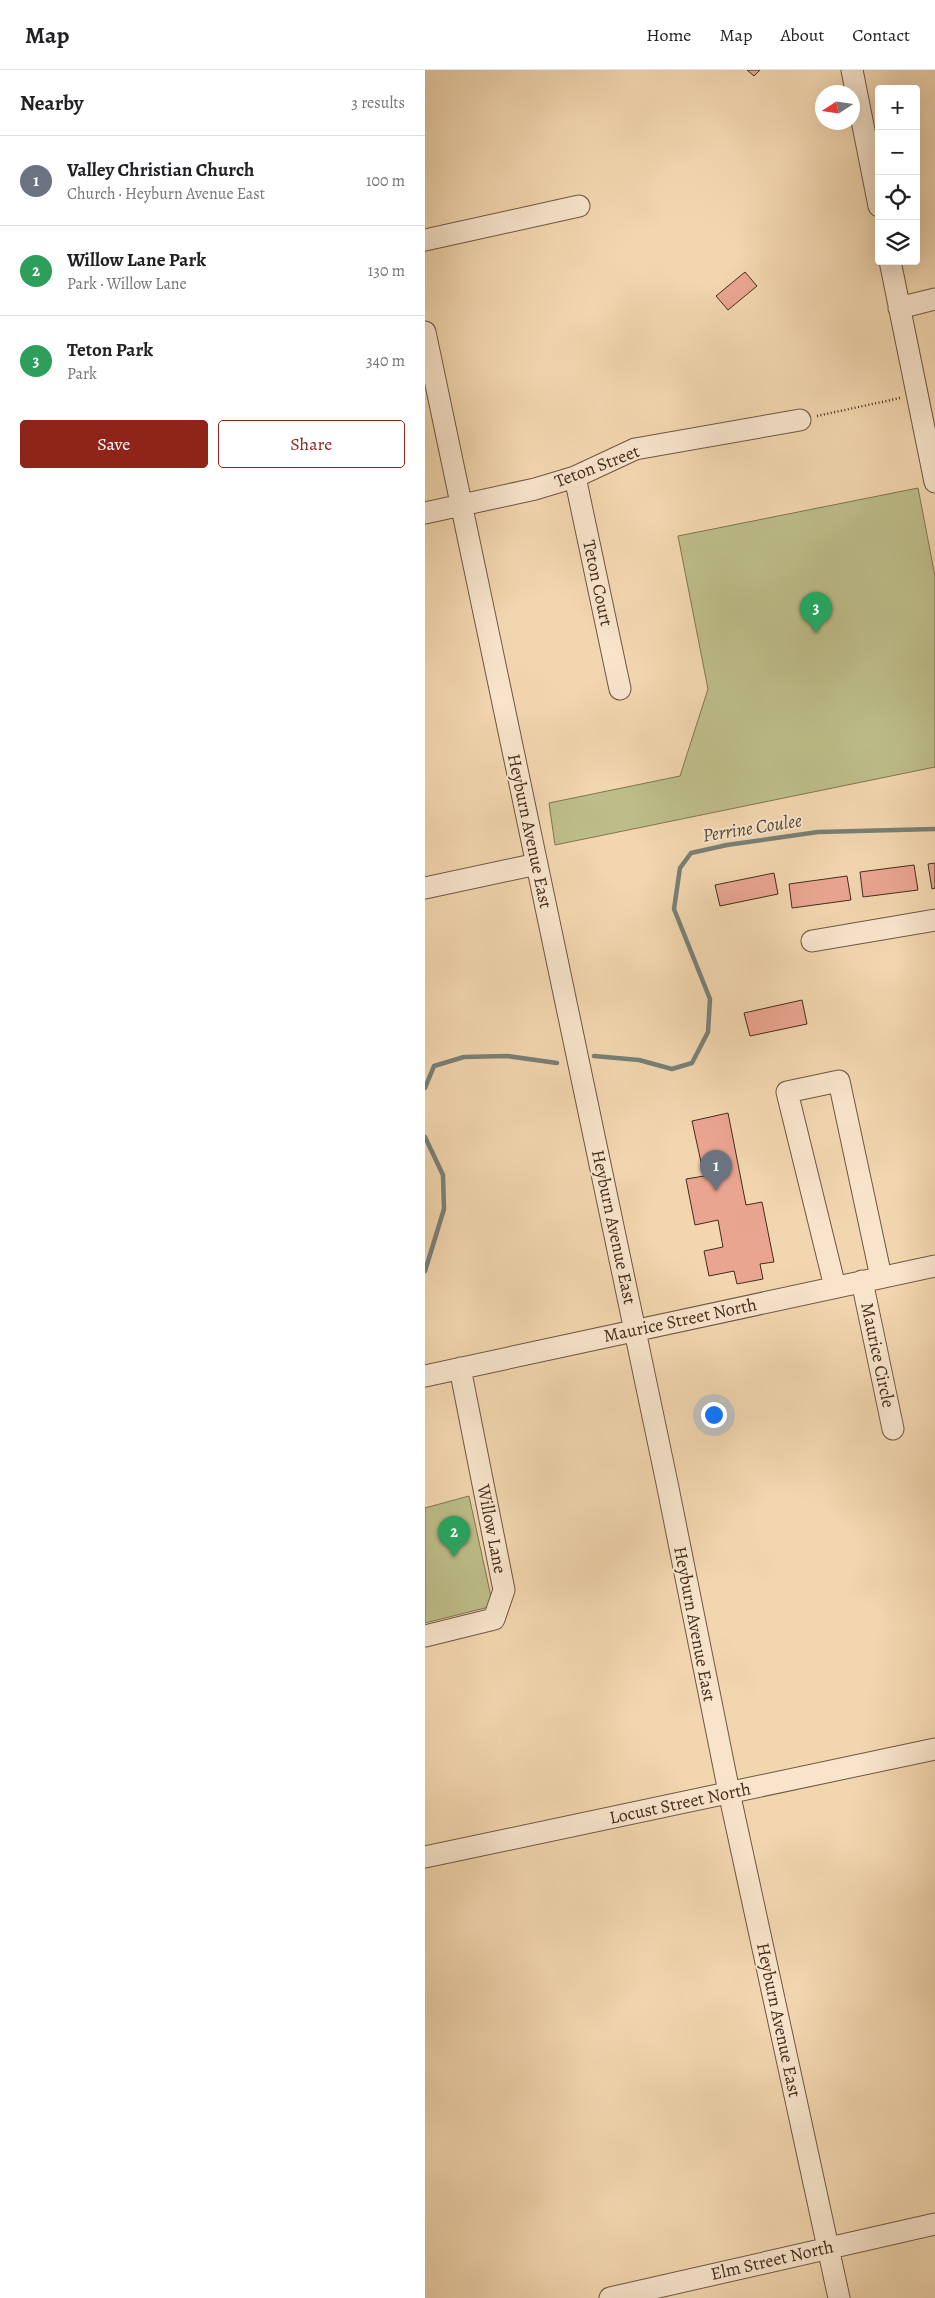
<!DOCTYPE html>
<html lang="en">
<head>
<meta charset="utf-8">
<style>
  :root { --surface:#fff; --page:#f6f6f6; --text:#202124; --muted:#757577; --line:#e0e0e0; --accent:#8f2418 }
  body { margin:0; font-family:Alegreya,serif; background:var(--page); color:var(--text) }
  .controls { position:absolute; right:15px; top:15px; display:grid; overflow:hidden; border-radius:5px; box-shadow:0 5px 20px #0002 }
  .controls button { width:45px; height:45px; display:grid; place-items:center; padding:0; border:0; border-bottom:1px solid var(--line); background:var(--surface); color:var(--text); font:25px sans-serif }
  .compass { position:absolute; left:390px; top:15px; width:45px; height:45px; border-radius:50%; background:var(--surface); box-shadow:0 5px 20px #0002; rotate:258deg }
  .you { position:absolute; left:288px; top:1344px; width:18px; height:18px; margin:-12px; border:4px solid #fff; border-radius:50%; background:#1a73e8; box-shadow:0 0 0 8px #1a73e833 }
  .badge { display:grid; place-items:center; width:32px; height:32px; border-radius:50%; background:var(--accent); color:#fff; font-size:16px; font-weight:700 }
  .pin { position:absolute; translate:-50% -41px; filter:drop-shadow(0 1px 2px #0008) }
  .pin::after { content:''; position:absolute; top:26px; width:18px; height:15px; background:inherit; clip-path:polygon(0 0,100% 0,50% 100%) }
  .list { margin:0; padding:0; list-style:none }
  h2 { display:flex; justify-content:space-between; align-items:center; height:65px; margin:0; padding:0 20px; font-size:21px }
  h2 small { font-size:16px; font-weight:400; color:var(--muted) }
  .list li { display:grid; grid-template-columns:32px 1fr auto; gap:15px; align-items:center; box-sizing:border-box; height:90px; padding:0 20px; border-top:1px solid var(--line) }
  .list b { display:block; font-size:19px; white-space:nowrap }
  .list p { margin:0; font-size:16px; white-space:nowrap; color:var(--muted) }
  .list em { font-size:16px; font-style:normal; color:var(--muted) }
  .actions { display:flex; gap:10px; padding:15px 20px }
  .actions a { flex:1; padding:11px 0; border:1px solid var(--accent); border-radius:5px; text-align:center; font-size:18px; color:var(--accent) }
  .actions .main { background:var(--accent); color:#fff }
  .icon { flex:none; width:28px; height:28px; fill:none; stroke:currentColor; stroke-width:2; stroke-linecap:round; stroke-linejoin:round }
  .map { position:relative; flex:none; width:510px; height:2228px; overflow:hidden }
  header { display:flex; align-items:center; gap:30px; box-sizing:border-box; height:70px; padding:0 25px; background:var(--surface); border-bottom:1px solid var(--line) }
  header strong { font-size:24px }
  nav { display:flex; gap:28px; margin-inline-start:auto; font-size:18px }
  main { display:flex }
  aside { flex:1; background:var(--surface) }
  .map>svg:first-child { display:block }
  .green { fill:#bdbd89; stroke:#807554 }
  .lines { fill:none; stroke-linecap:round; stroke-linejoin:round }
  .stream { stroke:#788077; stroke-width:4.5 }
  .building { fill:#eaa590; stroke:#432d1f }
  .minor-casing { stroke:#6f5743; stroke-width:23 }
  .path { stroke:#432d1f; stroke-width:2.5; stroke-dasharray:1 2.5; stroke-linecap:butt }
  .minor { stroke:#f7e4cb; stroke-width:21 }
  .labels { text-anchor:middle; stroke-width:4; stroke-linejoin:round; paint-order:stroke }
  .street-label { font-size:18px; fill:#432d1f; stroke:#f7e4cb }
  .water-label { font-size:19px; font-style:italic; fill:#55493c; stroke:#f7e4cb }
</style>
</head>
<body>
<header>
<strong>Map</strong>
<nav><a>Home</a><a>Map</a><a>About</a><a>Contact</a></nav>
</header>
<main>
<aside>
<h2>Nearby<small>3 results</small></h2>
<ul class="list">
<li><span class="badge" style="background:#6b7280">1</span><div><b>Valley Christian Church</b><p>Church · Heyburn Avenue East</p></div><em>100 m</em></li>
<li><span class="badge" style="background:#2e9e5b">2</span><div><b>Willow Lane Park</b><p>Park · Willow Lane</p></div><em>130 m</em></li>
<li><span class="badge" style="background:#2e9e5b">3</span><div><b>Teton Park</b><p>Park</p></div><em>340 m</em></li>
</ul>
<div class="actions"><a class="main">Save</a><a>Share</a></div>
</aside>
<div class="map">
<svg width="510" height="2228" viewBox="0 0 510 2228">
  <rect width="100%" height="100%" fill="#f2d6af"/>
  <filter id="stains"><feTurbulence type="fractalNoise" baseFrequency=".004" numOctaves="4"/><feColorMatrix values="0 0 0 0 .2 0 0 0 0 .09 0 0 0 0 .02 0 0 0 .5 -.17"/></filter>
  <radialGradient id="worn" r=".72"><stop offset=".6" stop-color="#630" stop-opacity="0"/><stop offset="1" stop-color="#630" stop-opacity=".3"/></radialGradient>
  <path class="green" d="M493 418 510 506V697L130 775 124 733 255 706 283 619 253 466Z
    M44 1426 68 1536 0 1553V1438Z"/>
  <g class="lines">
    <path class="stream" d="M169 986 214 990 247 999 267 993 283 962 285 929 249 839 255 798 266 783 302 775 393 762 510 759
      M0 1018 9 996 39 987 82 986 132 993
      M0 1067 18 1105 19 1139 0 1201"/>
  </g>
  <path class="building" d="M322 0H335L329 6Z
    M320 202 332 216 303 240 291 226Z
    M510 793V818L507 819 503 794Z
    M489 795 493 820 438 827 435 802Z
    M349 803 353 824 295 836 290 815Z
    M422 806 426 830 367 838 364 814Z
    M377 930 382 954 325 966 319 943Z
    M303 1043 321 1135 337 1132 349 1192 335 1194 338 1209 312 1214 309 1201 284 1206 279 1181 298 1177 293 1150 270 1155 261 1109 279 1106 267 1051Z"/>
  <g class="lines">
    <defs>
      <path id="minor" d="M427 0 454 136
        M0 170 154 136
        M465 191 510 412
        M474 238 510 229
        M0 262 242 1413 304 1722 414 2228
        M150 407 195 619
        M0 443 110 419 150 407 210 379 375 350
        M0 818 112 794
        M387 871 510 850
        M437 1211 468 1359
        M410 1217 362 1022 414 1011 456 1207
        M0 1306 510 1196
        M0 1566 69 1549 79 1520 35 1298
        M0 1787 510 1679
        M185 2228 510 2154"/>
    </defs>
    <use href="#minor" class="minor-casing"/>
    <path class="path" d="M392 346 475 328"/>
    <use href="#minor" class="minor"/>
  </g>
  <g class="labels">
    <g class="street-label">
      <text transform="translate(172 396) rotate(-21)" y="6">Teton Street</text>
      <text transform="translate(173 513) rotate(78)" y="6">Teton Court</text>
      <text transform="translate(105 761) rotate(78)" y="6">Heyburn Avenue East</text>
      <text transform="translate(189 1157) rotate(78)" y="6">Heyburn Avenue East</text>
      <text transform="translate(255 1250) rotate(-12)" y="6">Maurice Street North</text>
      <text transform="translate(453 1285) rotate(78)" y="6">Maurice Circle</text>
      <text transform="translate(67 1459) rotate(79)" y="6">Willow Lane</text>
      <text transform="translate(270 1554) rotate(79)" y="6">Heyburn Avenue East</text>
      <text transform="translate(255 1733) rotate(-12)" y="6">Locust Street North</text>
      <text transform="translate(354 1950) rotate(78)" y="6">Heyburn Avenue East</text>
      <text transform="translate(347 2190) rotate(-13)" y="6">Elm Street North</text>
    </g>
    <g class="water-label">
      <text transform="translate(327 757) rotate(-9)" y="7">Perrine Coulee</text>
    </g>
  </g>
  <rect width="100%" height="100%" filter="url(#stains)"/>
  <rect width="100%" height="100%" fill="url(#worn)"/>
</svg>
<div class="controls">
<button>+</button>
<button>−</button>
<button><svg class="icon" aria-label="locate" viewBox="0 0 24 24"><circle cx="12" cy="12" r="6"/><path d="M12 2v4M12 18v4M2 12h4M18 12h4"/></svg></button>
<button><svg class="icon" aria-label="layers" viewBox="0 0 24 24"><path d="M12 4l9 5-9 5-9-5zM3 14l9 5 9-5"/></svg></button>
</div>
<svg class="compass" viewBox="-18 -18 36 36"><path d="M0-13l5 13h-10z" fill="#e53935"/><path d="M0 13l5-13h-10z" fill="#757577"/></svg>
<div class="you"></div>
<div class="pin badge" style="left:291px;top:1121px;background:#6b7280">1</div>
<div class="pin badge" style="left:29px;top:1487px;background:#2e9e5b">2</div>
<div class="pin badge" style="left:391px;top:563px;background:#2e9e5b">3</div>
</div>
</main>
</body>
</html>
